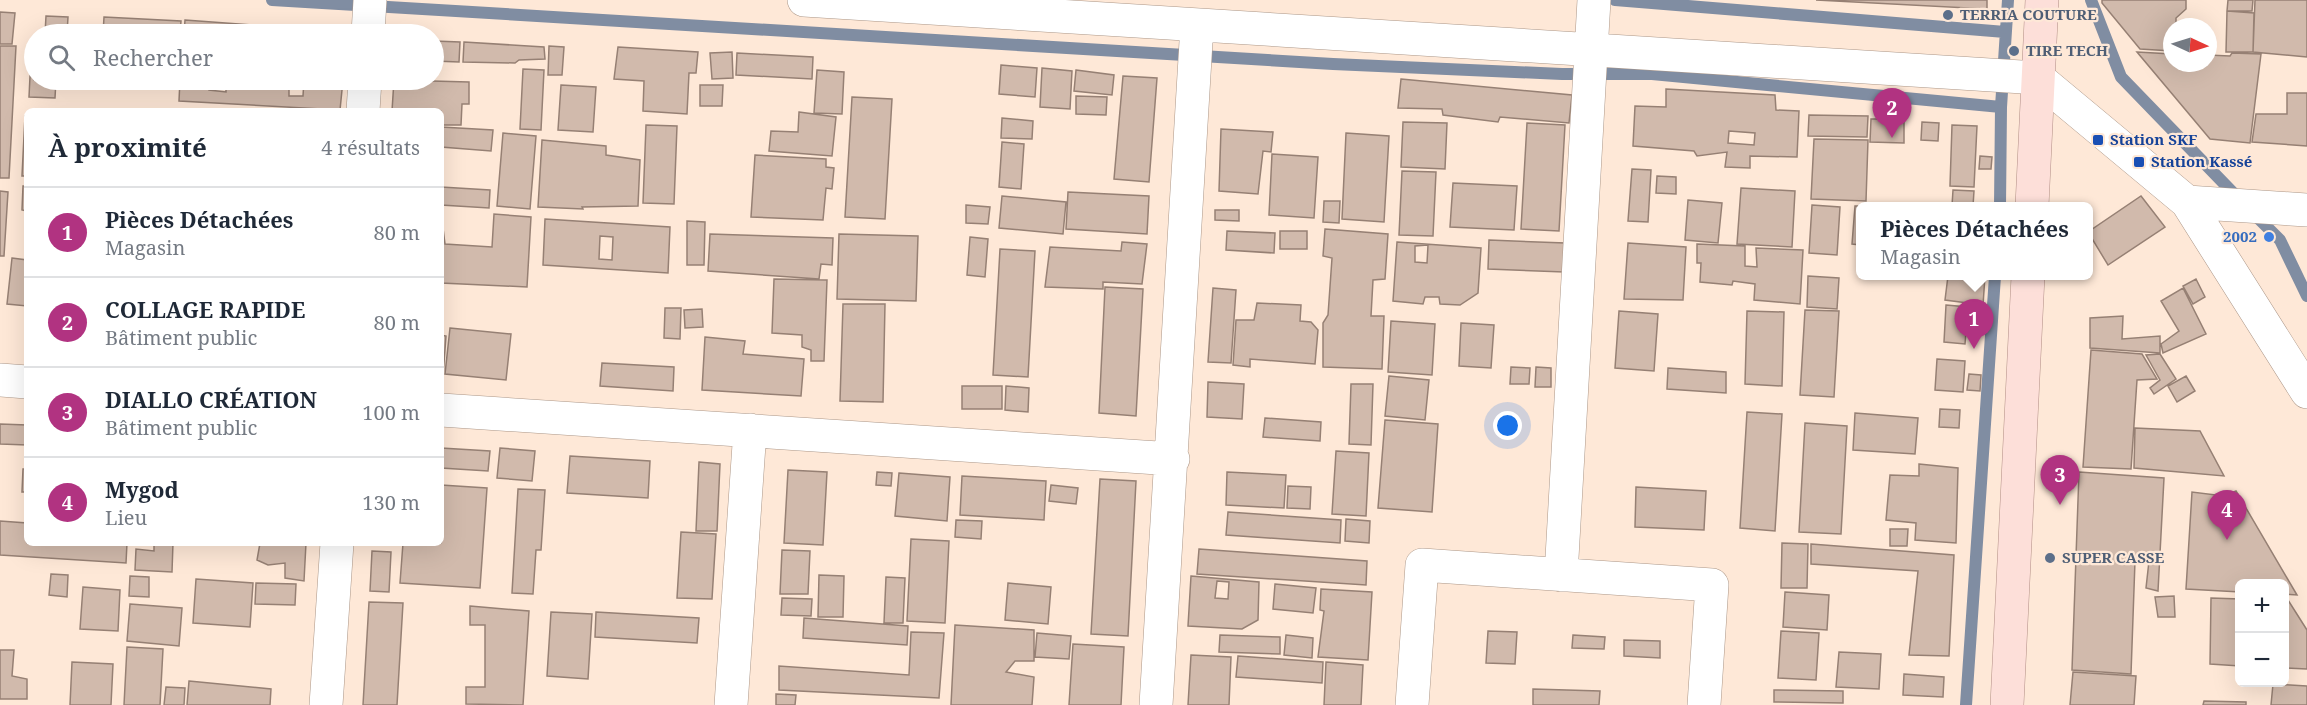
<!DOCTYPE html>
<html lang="fr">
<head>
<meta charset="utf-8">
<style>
  :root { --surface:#fff; --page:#f6f6f7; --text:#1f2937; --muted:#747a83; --line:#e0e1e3; --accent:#b13381 }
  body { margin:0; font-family:"Noto Serif",serif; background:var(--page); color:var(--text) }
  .controls { position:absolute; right:18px; bottom:18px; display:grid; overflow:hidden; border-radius:9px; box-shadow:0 6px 24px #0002 }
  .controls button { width:54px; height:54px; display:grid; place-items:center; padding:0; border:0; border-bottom:2px solid var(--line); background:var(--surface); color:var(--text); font:30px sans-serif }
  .compass { position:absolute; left:2163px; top:18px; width:54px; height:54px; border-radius:50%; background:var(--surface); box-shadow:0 6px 24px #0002; rotate:94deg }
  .you { position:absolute; left:1508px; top:426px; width:21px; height:21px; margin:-15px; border:4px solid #fff; border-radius:50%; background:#1a73e8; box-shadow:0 0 0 9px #1a73e833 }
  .badge { display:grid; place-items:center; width:39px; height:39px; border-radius:50%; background:var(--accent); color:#fff; font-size:20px; font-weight:700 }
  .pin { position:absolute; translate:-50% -50px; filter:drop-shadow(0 2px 3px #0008) }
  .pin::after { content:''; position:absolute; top:32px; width:21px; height:18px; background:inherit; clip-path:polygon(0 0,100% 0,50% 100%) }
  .popup { position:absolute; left:1856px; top:202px; width:237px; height:78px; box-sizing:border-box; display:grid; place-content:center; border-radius:9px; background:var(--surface); filter:drop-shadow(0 2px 4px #0005); font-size:20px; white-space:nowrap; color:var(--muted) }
  .popup b { font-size:22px; color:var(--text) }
  .popup::after { content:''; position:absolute; left:50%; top:100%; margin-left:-12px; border:12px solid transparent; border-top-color:var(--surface) }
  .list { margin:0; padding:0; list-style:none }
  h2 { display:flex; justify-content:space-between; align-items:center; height:78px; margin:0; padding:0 24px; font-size:26px }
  h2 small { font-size:20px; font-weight:400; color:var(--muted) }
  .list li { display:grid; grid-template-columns:39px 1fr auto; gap:18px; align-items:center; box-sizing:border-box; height:90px; padding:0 24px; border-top:2px solid var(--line) }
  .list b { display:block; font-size:22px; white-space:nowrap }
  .list p { margin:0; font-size:20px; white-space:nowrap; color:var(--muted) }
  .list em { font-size:20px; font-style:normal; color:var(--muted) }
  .icon { flex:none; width:33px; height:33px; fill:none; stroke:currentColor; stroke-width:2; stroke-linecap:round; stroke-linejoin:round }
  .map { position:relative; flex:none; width:2307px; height:705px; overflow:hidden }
  .search { position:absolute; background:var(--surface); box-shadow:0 6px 24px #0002; left:24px; top:24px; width:420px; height:66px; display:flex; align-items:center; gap:15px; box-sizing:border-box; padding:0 21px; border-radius:33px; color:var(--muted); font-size:22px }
  .panel { position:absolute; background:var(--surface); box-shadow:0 6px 24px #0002; left:24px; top:108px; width:420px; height:438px; border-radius:9px }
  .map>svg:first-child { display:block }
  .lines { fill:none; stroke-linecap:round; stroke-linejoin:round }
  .stream { stroke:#808da2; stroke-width:12 }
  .building { fill:#d1baac; stroke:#968074; stroke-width:1.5; fill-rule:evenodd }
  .minor-casing { stroke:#ac9788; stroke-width:34 }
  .major-casing { stroke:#b18e85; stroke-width:34 }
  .minor { stroke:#fff; stroke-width:33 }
  .major { stroke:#fddfd9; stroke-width:33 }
  .service-dot { fill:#5c6f8a; stroke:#fee8d7; stroke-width:2 }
  .transit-dot { fill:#1a4fb4; stroke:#fee8d7; stroke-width:2 }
  .shop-dot { fill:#3f7fe0; stroke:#fee8d7; stroke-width:2 }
  .labels { text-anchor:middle; stroke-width:4.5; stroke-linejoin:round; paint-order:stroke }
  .service-label { font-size:15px; font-weight:bold; fill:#4e5e75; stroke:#fee8d7; text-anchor:start }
  .transit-label { font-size:15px; font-weight:bold; fill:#164399; stroke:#fee8d7; text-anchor:start }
  .shop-label { font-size:15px; font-weight:bold; fill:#366cbe; stroke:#fee8d7; text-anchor:end }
</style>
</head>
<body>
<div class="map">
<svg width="2307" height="705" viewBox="0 0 2307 705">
  <rect width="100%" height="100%" fill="#fee8d7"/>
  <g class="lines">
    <path class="stream" d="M272 0 1333 64 1562 74H1652L2001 107
      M1615 0 2005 32
      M2091 0 2121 77 2240 200
      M2000 206 2001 107 2008 0
      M2252 212 2280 240 2307 296
      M1966 705 1995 276"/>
  </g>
  <path class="building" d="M1816 0H1987V9Z
    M2102 0H2186V9L2176 18V27H2172V51L2140 49 2102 3Z
    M2228 0H2253L2252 11H2227Z
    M2255 0H2307V57L2253 52Z
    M2227 11 2254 13 2253 52H2226Z
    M0 12 15 13 12 44H0Z
    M46 16 68 17 67 34H45Z
    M104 17 181 21 180 34H103Z
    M185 20 346 32V34H184Z
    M434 41 460 42 459 62 434 61Z
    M464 42 544 47 545 59 519 60 515 63 463 62Z
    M0 46H16L9 178H0Z
    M549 46 564 47 562 75H548Z
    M618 47 698 52 696 73H689L687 114 643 111 644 81 614 79Z
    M732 52 733 78 712 79 710 53Z
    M2137 52 2172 54V63H2208V55L2230 56 2232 53 2261 54 2250 143 2210 139Z
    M737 53 813 57 812 79 736 75Z
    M31 56H34V80H56L55 98 29 97Z
    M1001 65 1037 68 1035 97 999 94Z
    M1042 68 1072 71 1070 109 1040 107Z
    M523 69 544 70 541 130 520 129Z
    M817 70 844 72 842 114 814 113Z
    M1076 70 1114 75 1112 95 1074 91Z
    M1123 76 1157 78 1149 182 1114 179Z
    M1401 79 1572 95 1569 123 1500 117 1498 122 1443 115 1442 109 1398 108Z
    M180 80H209V90L226 92V80H289V96H303L304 80H343L340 110 179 101Z
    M394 80 469 82V104H462L461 125H441V111H392Z
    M561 85 596 87 593 132 558 130Z
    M700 85H723L722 106H700Z
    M1666 89 1775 95 1776 110 1799 111 1797 157 1750 156V168L1725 167 1727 152 1697 156 1694 151 1633 146 1635 106 1666 107ZM1729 131 1755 133 1754 145 1728 143Z
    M2287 93H2307V146L2252 142 2256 114H2287Z
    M1076 96 1107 97 1106 115 1076 114Z
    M852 97 892 99 885 219 845 217Z
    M799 112 836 117 832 156 769 151 771 131 798 132Z
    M1809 115 1868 116 1867 137 1808 136Z
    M25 116H27V176H22Z
    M1002 118 1033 121 1032 139 1001 138Z
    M1871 119H1904V143L1870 142Z
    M1403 122 1447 123 1445 169 1401 167Z
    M1922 122 1939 123 1938 141 1921 140Z
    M1527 123 1565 125 1559 231 1521 229Z
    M646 125 677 126 674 204 643 203Z
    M1952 125 1977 126 1974 187 1950 186Z
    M441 127 493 130 491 151 441 147Z
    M1221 129 1273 132 1271 152 1263 151 1258 194 1219 191Z
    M503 133 536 136 530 209 497 206Z
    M1346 133 1389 136 1384 222 1342 219Z
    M1814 139 1868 140 1866 201 1811 199Z
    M542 140 606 146V155L640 160 638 206 582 207 583 209 538 207Z
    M1002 142 1024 144 1021 189 999 187Z
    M1272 154 1318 157 1314 218 1269 215Z
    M755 155 826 159V167L834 168 832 189 826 188 823 220 751 217Z
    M1980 156 1992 157 1991 169H1979Z
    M1632 169 1651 170 1648 222 1628 221Z
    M1402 171 1436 172 1433 236 1399 235Z
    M1657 176 1676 177V194L1656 193Z
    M1453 183 1517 186 1514 230 1450 227Z
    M23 186H27V211L22 210Z
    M441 187 490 190 489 208 441 205Z
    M1741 188 1795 191 1792 247 1737 244Z
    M1953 190 1974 191 1973 206H1952Z
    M0 191 8 192 4 256H0Z
    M1068 192 1149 196 1147 234 1066 229Z
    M1002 196 1066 202 1063 234 999 228Z
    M2141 196 2165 227 2108 265 2088 232Z
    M1688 200 1722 203 1718 243 1685 240Z
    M1324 201H1340L1339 223 1323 222Z
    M966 205 990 207 988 224 966 223Z
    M1812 205 1840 207 1837 255 1809 253Z
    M1855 206H1861L1860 245 1852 244Z
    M1215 210H1239V221L1215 220Z
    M441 212 445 244 492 247 494 214 531 217 527 287 441 283Z
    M545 219 670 227 668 273 543 265ZM600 236 613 237 612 260 599 259Z
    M687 221 705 222 704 265H687Z
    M1325 229 1388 234 1385 279 1373 280 1371 316H1384L1382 369 1323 367V323L1328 315 1332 258 1323 256Z
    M1227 231 1275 233 1274 253 1226 250Z
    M1280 231H1307V249H1280Z
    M710 234 833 238 832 265 821 264 819 279 708 271Z
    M839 234 918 236 916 301 837 299Z
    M970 237 988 239 985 277 967 275Z
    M1489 240 1565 243 1564 272 1488 269Z
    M1122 242 1147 244 1142 284 1103 282V289L1045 287 1050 247 1121 251Z
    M1397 242 1481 248 1478 293 1460 305 1440 304 1439 297H1425L1423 304 1393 301ZM1428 245 1427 263 1415 262V246Z
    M1628 243 1686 247 1683 300 1624 299Z
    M1697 244 1745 246V266L1757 267 1756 248 1803 250 1800 304 1754 300 1755 284 1733 281 1732 285 1700 282 1701 263H1697Z
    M1000 249 1035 251 1028 377 993 375Z
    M12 258 27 260V306L7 304Z
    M1808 276 1839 278 1837 309 1807 307Z
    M1948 276H1985L1983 305 1945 300Z
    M774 279 827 280 824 361H811V350L802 347V335L772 333Z
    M2196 279 2205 297 2193 304 2183 286Z
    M1105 287 1143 289 1136 416 1099 413Z
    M1213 288 1236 290 1231 363 1208 362Z
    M2183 288 2206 334 2163 353 2161 344 2179 331 2161 301Z
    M1257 303 1301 305 1300 321 1311 322 1318 330 1315 364 1250 359V367L1233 365 1236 320H1254Z
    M843 304H885L883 402 840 401Z
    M1946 305 1968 307 1965 344 1944 342Z
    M665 308H681L680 339 664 338Z
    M702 309 703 327 685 328 684 310Z
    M1805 310 1839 311 1834 397 1800 395Z
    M1619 311 1658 314 1654 371 1615 368Z
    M1747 311 1784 312 1782 386 1745 384Z
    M2123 316 2122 339 2160 336V353L2090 348V318Z
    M1391 321 1435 324 1432 375 1388 372Z
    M1461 323 1494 325 1491 368 1459 366Z
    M450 328 511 334 506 380 445 374Z
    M441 335 446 336 443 376H441Z
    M705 337 745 341 743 354 804 359 801 396 702 390Z
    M2091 350 2142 354 2157 379 2137 380 2131 469 2083 467Z
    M2160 354 2176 379 2154 394 2150 388 2160 380 2146 355Z
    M1937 359 1965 361 1963 392 1935 390Z
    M602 363 674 367 673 391 600 386Z
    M1511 367 1530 368 1529 384H1510Z
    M1536 367 1551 368V387H1535Z
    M1668 368 1726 372V393L1667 389Z
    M1969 374 1981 375 1980 391 1967 390Z
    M1389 376 1429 380 1425 420 1385 416Z
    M2186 376 2195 391 2177 402 2168 386Z
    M1208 382 1244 384 1242 419 1207 417Z
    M1351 384H1373L1371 445 1349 444Z
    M962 386H1002V409H962Z
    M1006 386 1029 388 1028 412 1005 410Z
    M1940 409 1960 410 1959 428 1939 427Z
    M1747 412 1782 414 1775 531 1740 528Z
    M1855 413 1918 418 1915 454 1853 450Z
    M1265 418 1321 422 1320 441 1263 437Z
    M1385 420 1438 424 1432 512 1378 508Z
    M1805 423 1847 426 1841 534 1799 532Z
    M0 424 27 425V445L0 444Z
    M2135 428 2200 431 2224 476 2134 468Z
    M441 448 490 451 488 471 441 468Z
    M500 448 535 451 532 481 497 478Z
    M1336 451 1369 453 1366 516 1332 514Z
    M570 456 650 461 648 498 567 493Z
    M699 462 720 464 717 531H696Z
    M1919 464 1958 468 1956 543 1915 540 1916 523 1886 520 1890 475 1919 476Z
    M23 469H27V492H22Z
    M788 470 827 472 823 545 784 543Z
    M877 472 892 473 891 486 876 485Z
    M1227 472 1286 475 1284 508 1226 505Z
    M2079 472 2164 478 2158 591 2146 588 2149 561H2135L2131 674 2072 670Z
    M899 473 950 477 947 521 895 516Z
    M962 476 1046 481 1044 520 960 515Z
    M1100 479 1136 481 1128 636 1091 634Z
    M441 485 487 488 480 588 400 583 403 543H441Z
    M1051 485 1078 488 1076 504 1049 501Z
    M1288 486 1311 487 1310 509 1287 508Z
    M1636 487 1706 491 1704 530 1635 527Z
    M518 489 545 490 541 550H536L533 594 512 593Z
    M2236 491 2297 595 2284 594V584H2240V592L2186 589 2192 492 2224 496Z
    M1228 512 1341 520 1340 543 1226 535Z
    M1346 519 1370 521 1369 543 1345 541Z
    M956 520 982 521 981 539 955 537Z
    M0 521 27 523V543H127L126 563 0 555Z
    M1890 529H1908L1907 546H1890Z
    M681 532 716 534 712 599 677 598Z
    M911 539 949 541 945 623 907 621Z
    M154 543H173L172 572 135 570 136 549 154 551Z
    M260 543H306L304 581 285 578V563L268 565 257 560Z
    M1782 543 1808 544 1807 588H1781Z
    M1811 544 1954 555 1949 656 1909 655 1918 571 1811 564Z
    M1199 549 1367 561 1366 585 1197 574Z
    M782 550 810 551 808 594H780Z
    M372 551 391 552 389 592 370 591Z
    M51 574 68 575 67 597 49 595Z
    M819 575 844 576 843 617H818Z
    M130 576 149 577V597L129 596Z
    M1191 576 1259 582 1258 620 1242 629 1188 626ZM1217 581 1229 582 1228 599 1215 598Z
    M886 577 905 578 903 623H884Z
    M196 579 253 583 250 627 193 623Z
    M256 583 296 584 295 605 255 604Z
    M1008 583 1051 587 1048 624 1005 620Z
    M1275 584 1316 588 1313 613 1273 609Z
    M83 587 120 590 118 631 80 629Z
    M1321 589 1372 592 1368 660 1318 657 1324 611 1320 610Z
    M1785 592 1829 595 1827 630 1783 627Z
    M2174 596 2175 617H2158L2155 597Z
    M782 598 812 599 811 616 781 615Z
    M2211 598 2240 599V666L2210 664Z
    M2284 600H2288L2307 630V669L2284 668Z
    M369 602 403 603 397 705H363Z
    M130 604 182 608 179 646 127 641Z
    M470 606 529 611 523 705 466 704V687H485V625H470Z
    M551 612 592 614 588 679 547 676Z
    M596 612 699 618 697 643 595 637Z
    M804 618 908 626 907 645 803 638Z
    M955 625 1034 630V661H1015L1006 672 1034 677 1032 705H951Z
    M1488 631 1517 632 1515 664 1486 663Z
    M1781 631 1819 633 1816 680 1778 678Z
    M911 632 944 633 939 698 779 690V666L909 675Z
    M1037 633 1071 636 1069 659 1035 657Z
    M1220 635 1280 637V654L1219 652Z
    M1286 635 1313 638 1312 658 1284 655Z
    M1573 635 1605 637 1604 649 1572 648Z
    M1624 640 1660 641V658L1624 656Z
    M1073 644 1124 647 1121 705H1069Z
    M127 647 163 649 160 705H124Z
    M0 650H14L12 676 27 679V699H0Z
    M1839 652 1881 654 1879 689 1836 687Z
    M1191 655 1231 657 1229 705H1188Z
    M1238 656 1323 662 1322 683 1236 677Z
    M72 662 113 664 111 705H70Z
    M1326 662 1363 665 1361 705H1324Z
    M2073 672 2136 676 2134 705H2070Z
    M1904 674 1944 677 1943 697 1903 695Z
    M189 681 271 689 270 705H187Z
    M2273 684 2307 686V705H2271Z
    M166 687 185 688 184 705H164Z
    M1533 689 1600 691 1599 705H1533Z
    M1774 690 1843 691V703L1774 702Z
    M776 694 796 695 795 705H776Z
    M2204 701 2246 702V705H2203Z"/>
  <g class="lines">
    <defs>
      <path id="minor" d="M804 0 2038 78 2187 202 2307 392
        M368 34 370 0
        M363 111 365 80
        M2187 202 2307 210
        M0 380 27 382
        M441 410 1173 459
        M1561 575 1594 0
        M326 705 337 543
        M731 705 750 430
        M1156 705 1197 25
        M1412 705 1422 565 1712 585 1704 705"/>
      <path id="major" d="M2032 206 2042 0
        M2007 705 2028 276"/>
    </defs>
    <use href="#minor" class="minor-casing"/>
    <use href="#major" class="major-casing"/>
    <use href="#minor" class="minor"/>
    <use href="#major" class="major"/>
  </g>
  <g class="service-dot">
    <circle cx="1948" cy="15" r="6"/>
    <circle cx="2014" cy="51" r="6"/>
    <circle cx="2050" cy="558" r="6"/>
  </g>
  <g class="transit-dot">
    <rect x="2092" y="134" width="12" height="12" rx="3"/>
    <rect x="2133" y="156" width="12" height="12" rx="3"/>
  </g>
  <circle class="shop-dot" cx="2269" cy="237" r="6"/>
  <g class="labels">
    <g class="service-label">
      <text x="1960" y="20">TERRIA COUTURE</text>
      <text x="2026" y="56">TIRE TECH</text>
      <text x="2062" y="563">SUPER CASSE</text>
    </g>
    <g class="transit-label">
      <text x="2110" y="145">Station SKF</text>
      <text x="2151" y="167">Station Kassé</text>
    </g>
    <g class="shop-label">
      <text x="2257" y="242">2002</text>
    </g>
  </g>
</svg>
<div class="controls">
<button>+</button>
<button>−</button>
</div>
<svg class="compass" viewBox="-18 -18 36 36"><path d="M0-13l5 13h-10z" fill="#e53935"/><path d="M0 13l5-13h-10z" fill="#747a83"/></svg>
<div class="you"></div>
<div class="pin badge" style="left:1974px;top:349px">1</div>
<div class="popup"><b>Pièces Détachées</b>Magasin</div>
<div class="pin badge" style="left:1892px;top:138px">2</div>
<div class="pin badge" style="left:2060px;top:505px">3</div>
<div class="pin badge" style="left:2227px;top:540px">4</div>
<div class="search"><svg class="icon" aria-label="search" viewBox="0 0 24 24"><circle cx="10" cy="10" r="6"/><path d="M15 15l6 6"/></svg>Rechercher</div>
<section class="panel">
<h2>À proximité<small>4 résultats</small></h2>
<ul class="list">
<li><span class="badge">1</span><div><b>Pièces Détachées</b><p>Magasin</p></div><em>80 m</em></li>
<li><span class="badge">2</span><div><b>COLLAGE RAPIDE</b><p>Bâtiment public</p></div><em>80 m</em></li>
<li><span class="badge">3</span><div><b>DIALLO CRÉATION</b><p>Bâtiment public</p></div><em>100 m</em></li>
<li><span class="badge">4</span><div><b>Mygod</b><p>Lieu</p></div><em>130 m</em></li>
</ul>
</section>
</div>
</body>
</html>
